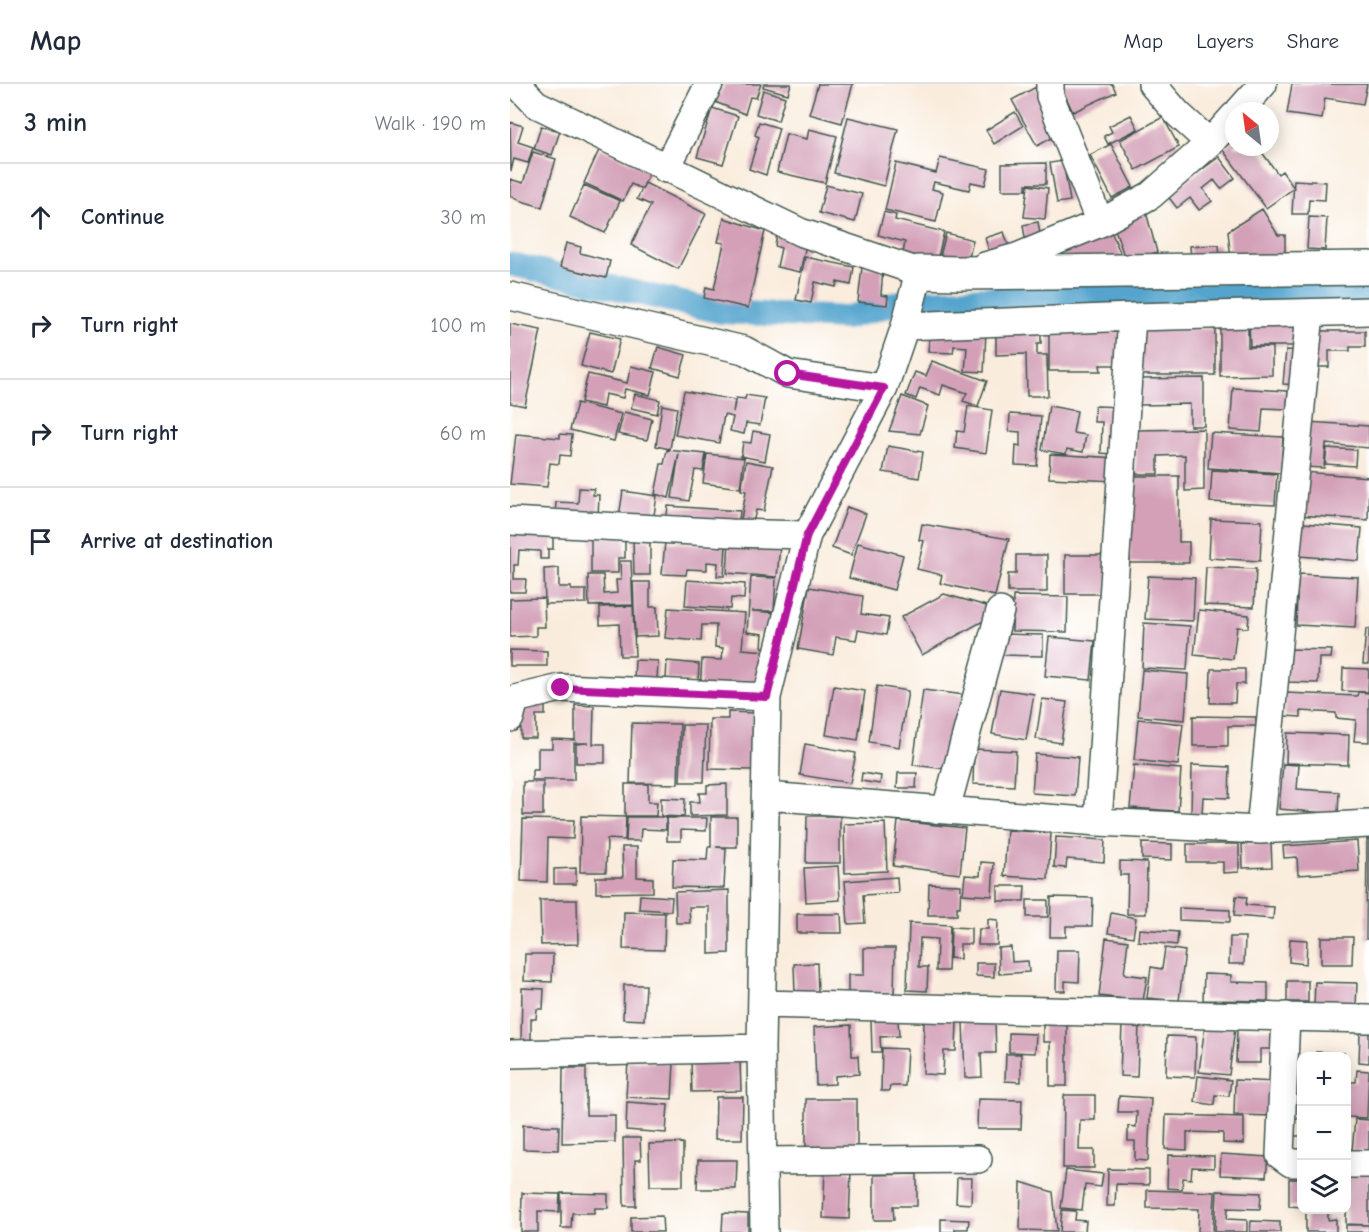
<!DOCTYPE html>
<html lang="en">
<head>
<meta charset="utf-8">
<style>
  :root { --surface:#fff; --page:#f2f2f3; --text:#1f2937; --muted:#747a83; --line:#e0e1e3 }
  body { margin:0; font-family:"Comic Neue",sans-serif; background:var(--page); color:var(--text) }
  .controls { position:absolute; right:18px; bottom:18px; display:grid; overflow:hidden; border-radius:12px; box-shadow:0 3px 15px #0003 }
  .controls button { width:54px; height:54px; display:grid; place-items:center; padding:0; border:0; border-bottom:2px solid var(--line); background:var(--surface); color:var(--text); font:30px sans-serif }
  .compass { position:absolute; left:715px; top:18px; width:54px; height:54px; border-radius:50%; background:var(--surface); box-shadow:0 3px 15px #0003; rotate:331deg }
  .stop { position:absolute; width:18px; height:18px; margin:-14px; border:4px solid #b5179e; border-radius:50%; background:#fff }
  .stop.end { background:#b5179e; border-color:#fff; box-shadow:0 2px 6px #0008 }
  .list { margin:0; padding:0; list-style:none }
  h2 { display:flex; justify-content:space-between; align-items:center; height:78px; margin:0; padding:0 24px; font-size:26px }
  h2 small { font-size:20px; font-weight:400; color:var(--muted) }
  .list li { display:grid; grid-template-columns:39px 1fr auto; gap:18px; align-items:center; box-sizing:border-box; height:108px; padding:0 24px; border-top:2px solid var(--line) }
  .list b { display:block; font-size:22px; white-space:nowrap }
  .list em { font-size:20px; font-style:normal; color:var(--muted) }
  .icon { flex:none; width:33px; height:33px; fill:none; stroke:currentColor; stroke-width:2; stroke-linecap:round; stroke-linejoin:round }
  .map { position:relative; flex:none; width:859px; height:1148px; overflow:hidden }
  header { display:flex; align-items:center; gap:36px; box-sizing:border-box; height:84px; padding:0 30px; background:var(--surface); border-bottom:2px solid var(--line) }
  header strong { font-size:28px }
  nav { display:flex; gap:33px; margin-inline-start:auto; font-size:21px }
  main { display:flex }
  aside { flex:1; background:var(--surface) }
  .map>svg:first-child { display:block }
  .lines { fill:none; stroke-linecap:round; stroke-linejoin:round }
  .canal { stroke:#54a4ce; stroke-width:24 }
  .building { fill:#d3a0b7 }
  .minor-casing { stroke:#40574d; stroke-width:30 }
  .tertiary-casing { stroke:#40574d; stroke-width:36 }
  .minor { stroke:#fff; stroke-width:27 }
  .tertiary { stroke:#fff; stroke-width:33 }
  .route { stroke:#b5179e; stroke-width:8 }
</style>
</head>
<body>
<header>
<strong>Map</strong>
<nav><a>Map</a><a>Layers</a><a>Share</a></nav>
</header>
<main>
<aside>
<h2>3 min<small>Walk · 190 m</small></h2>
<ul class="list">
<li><svg class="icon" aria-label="ahead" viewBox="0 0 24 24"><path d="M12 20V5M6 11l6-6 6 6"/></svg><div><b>Continue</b></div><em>30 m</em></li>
<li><svg class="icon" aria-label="right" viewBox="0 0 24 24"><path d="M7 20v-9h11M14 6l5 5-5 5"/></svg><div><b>Turn right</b></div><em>100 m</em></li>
<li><svg class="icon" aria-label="right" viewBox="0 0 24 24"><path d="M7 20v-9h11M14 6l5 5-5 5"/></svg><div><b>Turn right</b></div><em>60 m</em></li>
<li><svg class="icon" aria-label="arrive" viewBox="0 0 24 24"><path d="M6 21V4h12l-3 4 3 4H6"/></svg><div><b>Arrive at destination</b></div></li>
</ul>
</aside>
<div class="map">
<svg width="859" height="1148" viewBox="0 0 859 1148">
  <rect width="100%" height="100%" fill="#fff"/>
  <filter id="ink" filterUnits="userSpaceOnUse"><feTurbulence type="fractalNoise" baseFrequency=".0167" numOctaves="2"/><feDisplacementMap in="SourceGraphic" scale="12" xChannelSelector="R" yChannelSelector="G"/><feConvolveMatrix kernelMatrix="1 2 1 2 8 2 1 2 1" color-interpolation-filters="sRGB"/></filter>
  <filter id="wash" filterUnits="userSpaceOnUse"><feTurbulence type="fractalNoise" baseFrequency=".008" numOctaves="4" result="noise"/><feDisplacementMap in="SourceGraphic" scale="24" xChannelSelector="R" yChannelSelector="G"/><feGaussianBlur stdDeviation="1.35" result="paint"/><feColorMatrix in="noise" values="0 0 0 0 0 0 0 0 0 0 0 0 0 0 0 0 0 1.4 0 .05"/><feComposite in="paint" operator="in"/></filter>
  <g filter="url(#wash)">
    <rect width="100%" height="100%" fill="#f9ecdc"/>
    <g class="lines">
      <path class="canal" d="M0 180 212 228 336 234 390 218 498 213 859 208"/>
    </g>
    <g id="blocks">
      <path class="building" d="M215 0H251L246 14 240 13 235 30 205 18Z
        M254 0H281L278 10 253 3Z
        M308 0H343L332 39 299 30Z
        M550 0H602L606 8 563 28Z
        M782 0H857L853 20 815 14 812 35 777 30Z
        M526 3 551 49 527 62 502 16Z
        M253 6 275 13 268 37 246 30Z
        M202 24 228 32 213 80 187 73Z
        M505 28 513 42 484 60 476 46Z
        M621 31 628 45 598 60 594 52 602 48 599 42Z
        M338 33 388 45 374 102 324 89Z
        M653 33 669 63 626 86 610 56Z
        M0 38 13 42 8 58 23 63 18 79 4 75 1 87Z
        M249 38 269 44 256 91 239 85 249 53 245 51Z
        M31 42 50 47 42 71 24 65Z
        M299 45 327 52 315 99 267 88 276 50 297 55Z
        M724 56V63H748L768 90 772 87 784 104 756 124 712 65Z
        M601 60 623 103 602 114 580 71Z
        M90 64 140 87 132 105 121 100 113 117 74 99Z
        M23 68 46 75 32 123 8 116V115L0 112V95L13 99Z
        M709 73 725 94 711 105 704 96 693 105 702 117 689 126 680 114 667 124 657 111Z
        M430 74 479 85 475 101 461 98 459 106 424 98 422 105 433 108 426 138 375 126 386 79 426 89Z
        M553 77 560 117 547 119 540 79Z
        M536 79V100H516V106H492V80Z
        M784 96 816 98 815 116 799 115 798 130H782Z
        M135 99 196 130 168 185 121 161 141 121 127 115Z
        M74 101 110 117 95 149 60 133Z
        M316 101 352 110 345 138 309 129Z
        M518 101 538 104 535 135 514 133Z
        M752 125 768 151H775V172L721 176 718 147Z
        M374 128 386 131 385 136 434 148 427 177 393 169 395 158 368 151Z
        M636 128 647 168 616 178 605 145Z
        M799 133 817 134 815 166 797 165Z
        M214 134 255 147 238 224 194 214 196 203 204 205 214 159 208 158Z
        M528 138 531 157 516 160 513 141Z
        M601 147 614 178 556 180 552 168Z
        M494 148 500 166 481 173 475 154Z
        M436 149 463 156 457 183 429 176Z
        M267 150 297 156 290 188 267 183 271 164 265 162Z
        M56 159 71 163 70 169 100 177 96 194 50 183Z
        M709 161 710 173 681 174 680 162Z
        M295 173 344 183 341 201 327 198 326 203 305 198 301 219 286 216Z
        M352 183 373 185 371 211 378 212 377 221 348 218Z
        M788 233V262H740L739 239Z
        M0 240 31 246 15 322 0 319Z
        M486 241H531V260H527V271H537L538 312H517L516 270 486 271Z
        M710 244H738V263H762V291L710 292Z
        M420 245 476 248 474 288 455 287 457 263 444 262 443 269 418 268Z
        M630 245H705V291H630Z
        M800 247H855V263H840V267H819V283H799Z
        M80 248 110 255 101 290 71 282Z
        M610 248V281H590L591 287H539V249Z
        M148 263 176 271 170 292 142 284Z
        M776 266 790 267 788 301 773 300Z
        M422 277 477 297 468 322 453 317 457 309 433 301 430 311 410 304 406 315 396 311 405 288 416 292Z
        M121 282 146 288 140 311 115 305 113 314 95 310 93 323 71 318 78 290 117 299Z
        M694 294V342H680V320L630 321V295Z
        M723 304 778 307 777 325 753 324 751 348 720 346Z
        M174 307 225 316 223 328 226 314 235 315 236 311 255 314 250 341 236 339 234 350 220 347 223 333 214 331 209 359 165 351Z
        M125 310 150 316 147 330 121 324Z
        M392 312 418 322 410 350 379 347Z
        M67 319 111 330 104 357 60 346Z
        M152 321 167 324 160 365 146 362Z
        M458 322 482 326 476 369 445 364 447 347 454 348Z
        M539 322 567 327 563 349 576 351 573 368 557 365 556 370 532 366Z
        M585 322 614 323 611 371 591 369 592 338H584Z
        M114 328 142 335 137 356 108 350Z
        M500 330 531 332 527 382 505 381 506 361 510 362V348L499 347Z
        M797 338 859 342V364L816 360 814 384 794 383Z
        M694 345V406L675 407V371L648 372V390H626V346Z
        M243 347 260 350 255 377 231 372 233 358 241 359Z
        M701 349 773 353 771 389 698 384Z
        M6 350 50 354V350L62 351 60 372 50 371 49 380 40 379 37 403 0 400Z
        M378 362 413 368 409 394 373 388Z
        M817 364 846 366 845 382 815 380Z
        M157 366 196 370 193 387 185 386 179 417 162 414 169 370 159 414 145 410 151 380H154Z
        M197 370 234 374 230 404 193 399Z
        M540 370 608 374 606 397 539 394Z
        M236 377 263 382 254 427 246 426 242 443 230 441 236 407 231 406Z
        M702 386 767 390 765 421 700 418Z
        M792 388 859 393 858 436 789 431Z
        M619 392H669V458H679V479H620Z
        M69 404 84 405 83 411H89L88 433 45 431 46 418 68 419Z
        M113 407 147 412 143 437 109 433Z
        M158 422 230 427 228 445 156 439Z
        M337 423 356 430 341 471 322 464Z
        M701 435 752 437 750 477 699 474Z
        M793 439 852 444 849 477 790 472Z
        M412 440 499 455 485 512 430 499 432 491 407 485 414 457 409 456Z
        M0 448 43 450V465H38V475H30V467L9 466 8 481H4V495H16L15 508H0Z
        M81 453H115V474H108V489H81Z
        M123 456H140V491H124Z
        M219 457 270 461 267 493 217 489Z
        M155 458 216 462 214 492H207L208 479 197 478V486L177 485 176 491 152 490Z
        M348 459 393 471 384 506 339 494Z
        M506 471H537V508H498V490H506Z
        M555 471H598V510H555Z
        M110 477H121L123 521 79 522 78 491H93L94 510 107 509 106 496H111Z
        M696 483 746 485 744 523 694 521Z
        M49 484V503H61V506H76V519L35 520 34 485Z
        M788 490 848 493 845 544 786 541Z
        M638 492 685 494 683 537 635 535Z
        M241 493 266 494 264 527H242L270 529 267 564 252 563 253 550 237 548Z
        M177 496 235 500 234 515 221 514 220 525 175 522Z
        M123 498H140V523H147L148 552 125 553Z
        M299 503 353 512 351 530 379 534 376 551 348 546 346 556 326 553 323 571 288 565Z
        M434 510 480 523 484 531 412 571 391 533Z
        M503 512 558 513 557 548 502 547Z
        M34 514 35 543H26V552L0 553V515Z
        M123 522 125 572H110L109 540 90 541V523Z
        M158 524 235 529 232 565 256 567 253 610 190 606 192 575 212 576 213 564 205 563 206 541H192L191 557 155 554Z
        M689 526 739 531 738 544 727 543 723 575 684 571Z
        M634 539 680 542 677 586 632 584Z
        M856 545H859V580H853Z
        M492 550 533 551V572L492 571Z
        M539 553 585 557 581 596 535 592Z
        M777 565 822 566 821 574H809L808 599 776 598Z
        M0 566 37 567V582H0Z
        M125 576 148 577 147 596 124 594Z
        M157 577 189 580 188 598 156 595Z
        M833 584 859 585 858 608 832 607Z
        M701 585H735V600H726L725 619H700Z
        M632 586 678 590 675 636 628 632Z
        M324 602 355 607 348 656 316 651Z
        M367 602 398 607 389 663 359 658Z
        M490 605 524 610 516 656 482 650Z
        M413 606 455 611 445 686 403 681Z
        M848 608 859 609V658L844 657 846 636 826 634V629L791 627V633L775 632 776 609 847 612Z
        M532 615 557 618 551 659 526 655Z
        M11 621H35V631H26V654H11Z
        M65 621 84 622 83 660H95V679H66V660L78 659H64V696H22V686H28V664H42V655L65 656Z
        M218 628 244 629 242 686 199 685 200 635H218Z
        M683 632 746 633V642H718V662H683Z
        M628 635 673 640 668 681 624 676Z
        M122 639 170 640 168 700 120 699Z
        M172 641H196L194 698H170Z
        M777 649 839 651 838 681 776 679Z
        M295 660 346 669 340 699 290 691Z
        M464 665 506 667 504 702 463 700Z
        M525 670 568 673 565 712 522 709Z
        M773 680 789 681 787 705 829 708 828 730 769 725Z
        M624 681 671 685 668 727 620 724Z
        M682 681 720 683 719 714 693 713 692 730H681Z
        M352 689 371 692 370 700 351 697Z
        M388 689H407L406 704H387Z
        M13 698H33V731H13Z
        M115 700H138V718H147L146 732H115Z
        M217 700V731L180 732V718H190L189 709H197V701Z
        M151 714 175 715 174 733 151 732Z
        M71 732 116 733 115 756 97 755 96 788H70Z
        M297 732H330V779H296Z
        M117 733H156V746L131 745 130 757H116Z
        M201 733H227V763H206L216 764 214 804 162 803 163 775 197 776 198 763H201Z
        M157 734H197L196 747 171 746V757H157Z
        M13 735 64 736 63 755 38 754 37 798 11 797Z
        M388 737 455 744 450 790 383 782Z
        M375 739 377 787 335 789 334 740Z
        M497 746 541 749 538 795 494 792Z
        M546 753 595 756 594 778 557 775 556 784 544 783Z
        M857 755 859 756V855H856Z
        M847 757 849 787 788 791 787 773 774 774 773 762Z
        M632 759 662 760V776L632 775Z
        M761 759 762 783 733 784 732 760Z
        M677 760H729V788L713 789V778H677Z
        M112 763H127V793L143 794V808L86 809V793H113Z
        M610 777 637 778 636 830H617L618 791H610Z
        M471 778 484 779 482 812 453 810 455 791 470 792Z
        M328 782 330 816 296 818 294 784Z
        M66 784V800H44V785Z
        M387 793 388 809 353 811 355 839 338 840 335 797Z
        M419 800 451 801 450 823H447V831H418Z
        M488 802H515L514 817H488Z
        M219 806V869L199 870V823H179L180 839H166L165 808Z
        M130 811 162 813 161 827 129 825Z
        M726 812 737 813 736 821 764 823 763 835 724 832Z
        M541 813 583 814 582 842H556V853H540Z
        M30 816H67L68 860 31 861Z
        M517 816H538V833H517Z
        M669 824 720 826V838L669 836Z
        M114 828 155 829 154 866 113 865Z
        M601 829 626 834 623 853 598 849Z
        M287 830H331L332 849H287Z
        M478 835 488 836 487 861H468L469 845H478Z
        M399 839 440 841 438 887H426L427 855 410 854 409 883H418L417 907 397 906Z
        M441 843 461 844V860H450V875L440 874Z
        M629 845 668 848 667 861 628 857Z
        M720 853H735L734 880H719Z
        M811 853H843L842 880H811Z
        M596 854 618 857 614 890 637 893 633 917 589 912Z
        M780 855 797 856 796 880 779 878Z
        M501 863 502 878 518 877 519 888 489 890 488 864Z
        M354 864H385L384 910 338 909V891H354Z
        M655 864 675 867 669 917 637 914 641 883 652 885Z
        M547 866H570L569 898 555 897V907H546Z
        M15 870H43L42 898 14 897Z
        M307 879 308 909 285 910 284 880Z
        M466 879H484V893L466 892Z
        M694 890 721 891V898L758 899V917L693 916Z
        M777 897H798V918H777Z
        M805 898 847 899 846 923 804 921Z
        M114 901H136L134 936 113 935Z
        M12 904 34 905 33 925H27L26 935H21V958H11Z
        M414 935 447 936 446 967H434L433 991 413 990Z
        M361 936H388L389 952 370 953 371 968H362Z
        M485 937 486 969H471L472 993 455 994 453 938Z
        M533 939H557V1002H540V958H533Z
        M612 940H629L627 993 610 992Z
        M341 941 342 972H348L349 990 325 992V1000L306 1001 304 943Z
        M695 941 725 944 719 991 689 988Z
        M727 945H763V965H750V979H726Z
        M850 948H859V979L849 978Z
        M499 949 526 950 525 969 499 968Z
        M657 952 686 953 685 993 656 992Z
        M372 964 397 965 395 1002H380L379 1007H371Z
        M806 968 834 969V972H805Z
        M496 970H511V998L495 997Z
        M118 977 164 979 162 1015 116 1013Z
        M181 977H230L231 1007 182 1008Z
        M53 984H76V1031H105V1058L52 1059Z
        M847 986 859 987 857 1034 836 1033V998H846Z
        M688 992 721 996 719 1012 705 1011 704 1021 685 1018Z
        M785 994 792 995V1035L783 1034Z
        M725 996 766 998 764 1032 724 1031Z
        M554 1011H585V1036H570L569 1066H584V1084H553Z
        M609 1012 641 1014 638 1077 625 1076V1057H618V1042L626 1043 627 1028H608Z
        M206 1013H233L232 1055H205Z
        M296 1015H347V1065H296Z
        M468 1015 512 1016 511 1045H467Z
        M117 1018 158 1021 156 1049 116 1046Z
        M656 1031 734 1033V1060L713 1059V1049L677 1048V1066L655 1065Z
        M845 1035 859 1036V1068L842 1067Z
        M13 1041 49 1042 48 1066 13 1065Z
        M782 1052H792V1067H782Z
        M113 1054H130L131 1076H125L126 1122H114Z
        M173 1059V1102H140L139 1060Z
        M711 1070 758 1073 756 1093 710 1091Z
        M658 1071 704 1072V1084L682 1083 681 1095 673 1094 672 1105 657 1104Z
        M188 1076H227L226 1105H187Z
        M598 1085 639 1086V1101L606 1100 605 1122H597Z
        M837 1085H859V1141L836 1140Z
        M315 1086 341 1087 339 1135 313 1134Z
        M556 1086 593 1090 591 1103 575 1101 572 1126 551 1124Z
        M407 1090V1122H383L384 1136H364V1091Z
        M447 1094H462L461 1120 446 1119Z
        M779 1095H792V1123L779 1122Z
        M511 1098 543 1108 547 1147 510 1146Z
        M637 1106 705 1108 703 1148H688L689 1125 637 1124Z
        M707 1107 751 1109 750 1125 718 1124 717 1135 737 1136V1148H705Z
        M12 1109 50 1110 49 1128 28 1127V1148H11Z
        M51 1109 98 1110V1124H85L84 1129H62L61 1144H51Z
        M552 1126 566 1127 565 1136 576 1137 575 1148H550Z
        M796 1126H818V1136L826 1135V1148H796Z
        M213 1129 238 1130V1148H212Z
        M152 1132 153 1148H121V1133Z
        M431 1135 459 1136 458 1145H445V1148H431Z
        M741 1137 770 1138V1148H740Z
        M836 1141H859V1148H836Z"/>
    </g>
  </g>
  <g filter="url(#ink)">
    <use href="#blocks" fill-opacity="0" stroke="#40574d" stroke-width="1.5"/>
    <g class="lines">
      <defs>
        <path id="minor" d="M7 0 26 20 290 148 409 188 395 242 374 304 297 451 257 613 251 964 254 1148
          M540 0V12L590 139
          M642 0 668 30 700 59
          M729 27 753 0
          M156 85 199 0
          M475 182 507 173 590 139 641 111 700 59 724 32
          M0 212 234 266 278 290 374 304
          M395 242 622 233 859 227
          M0 437 220 449 297 451
          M0 634 5 615 51 604 257 613
          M256 712 588 738 750 746 859 740
          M436 725 490 527
          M588 738 622 233
          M750 746 800 229
          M252 920 859 935
          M776 932 770 1071 781 1079H792
          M0 970 251 964
          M254 1077 468 1075
          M836 1080H859"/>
        <path id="tertiary" d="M409 188 448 189 859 184"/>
      </defs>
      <use href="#minor" class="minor-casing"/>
      <use href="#tertiary" class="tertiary-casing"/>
      <use href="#minor" class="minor"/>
      <use href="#tertiary" class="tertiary"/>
    </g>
  </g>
  <g class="lines" filter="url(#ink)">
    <path class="route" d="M51 604 257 613 297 451 374 304 278 290"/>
  </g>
</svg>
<div class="controls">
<button>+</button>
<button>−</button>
<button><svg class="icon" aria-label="layers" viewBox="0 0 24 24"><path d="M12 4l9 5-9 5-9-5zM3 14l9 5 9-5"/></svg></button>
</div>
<svg class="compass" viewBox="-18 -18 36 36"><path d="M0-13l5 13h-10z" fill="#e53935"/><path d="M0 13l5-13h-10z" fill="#747a83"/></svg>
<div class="stop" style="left:278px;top:290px"></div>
<div class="stop end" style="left:51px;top:604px"></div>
</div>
</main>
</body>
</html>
